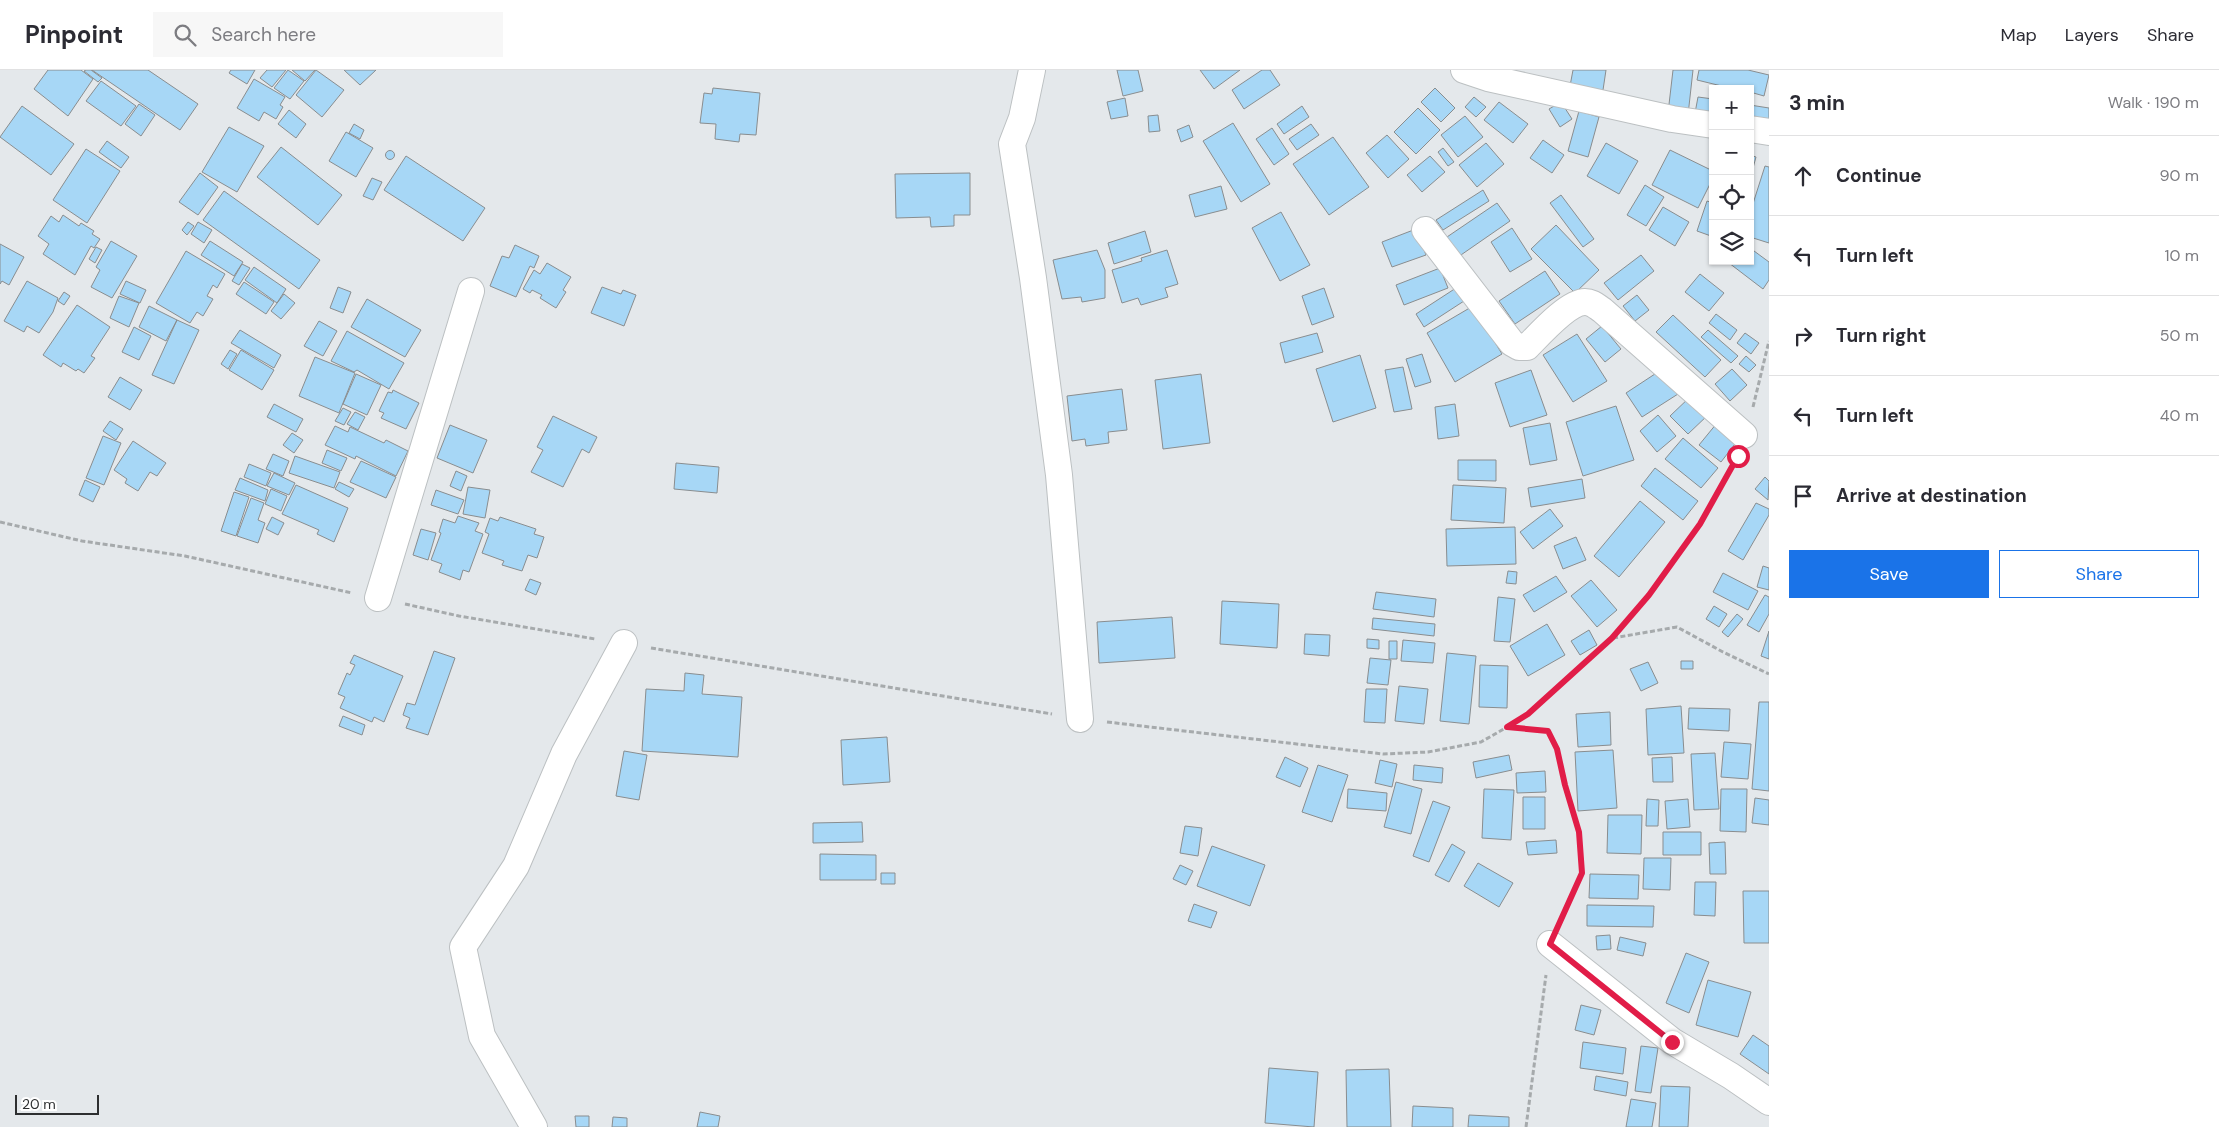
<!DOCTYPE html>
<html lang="en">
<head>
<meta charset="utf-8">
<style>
  :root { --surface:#fff; --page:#f7f7f7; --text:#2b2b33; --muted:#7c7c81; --line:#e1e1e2; --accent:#1a73e8 }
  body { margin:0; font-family:"DM Sans",sans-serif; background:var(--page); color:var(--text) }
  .controls { position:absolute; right:15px; top:15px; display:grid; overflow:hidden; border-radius:0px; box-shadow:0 1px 4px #0004 }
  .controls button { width:45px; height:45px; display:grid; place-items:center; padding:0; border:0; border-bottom:1px solid var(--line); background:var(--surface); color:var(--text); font:25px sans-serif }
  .scale { position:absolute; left:15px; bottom:12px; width:84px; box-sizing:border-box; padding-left:5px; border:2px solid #2d2f30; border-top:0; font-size:14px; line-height:18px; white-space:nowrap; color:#2d2f30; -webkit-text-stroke:4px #fff; paint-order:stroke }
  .stop { position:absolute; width:15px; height:15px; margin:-11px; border:4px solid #e11d48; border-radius:50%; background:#fff }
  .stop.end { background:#e11d48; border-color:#fff; box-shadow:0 1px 5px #0008 }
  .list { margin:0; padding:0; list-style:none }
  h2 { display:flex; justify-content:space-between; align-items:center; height:65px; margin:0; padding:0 20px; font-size:21px }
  h2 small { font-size:16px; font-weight:400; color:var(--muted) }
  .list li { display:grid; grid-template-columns:32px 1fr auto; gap:15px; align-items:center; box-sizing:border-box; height:80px; padding:0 20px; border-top:1px solid var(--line) }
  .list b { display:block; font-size:19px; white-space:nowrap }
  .list em { font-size:16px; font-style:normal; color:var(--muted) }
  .actions { display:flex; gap:10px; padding:15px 20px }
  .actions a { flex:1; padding:11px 0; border:1px solid var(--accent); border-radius:0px; text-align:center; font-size:18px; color:var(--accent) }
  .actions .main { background:var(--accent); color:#fff }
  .icon { flex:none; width:28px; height:28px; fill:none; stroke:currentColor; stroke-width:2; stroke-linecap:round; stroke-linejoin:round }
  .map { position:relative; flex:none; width:1769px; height:1057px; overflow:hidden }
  header { display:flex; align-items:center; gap:30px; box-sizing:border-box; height:70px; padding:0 25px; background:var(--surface); border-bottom:1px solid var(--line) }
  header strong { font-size:24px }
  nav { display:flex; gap:28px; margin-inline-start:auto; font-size:18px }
  .search { width:350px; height:45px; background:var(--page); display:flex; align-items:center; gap:12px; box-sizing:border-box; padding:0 18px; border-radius:0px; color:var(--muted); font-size:19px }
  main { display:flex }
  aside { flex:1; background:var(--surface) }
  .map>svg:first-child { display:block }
  .building { fill:#a7d7f6; stroke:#898d8f }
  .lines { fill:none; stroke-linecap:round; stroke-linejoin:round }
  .street-casing { stroke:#bcc0c2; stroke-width:28 }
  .path { stroke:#a6aaac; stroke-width:3; stroke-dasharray:5 2.5; stroke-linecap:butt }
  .street { stroke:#fff; stroke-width:26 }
  .route { stroke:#e11d48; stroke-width:6 }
</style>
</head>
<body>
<header>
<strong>Pinpoint</strong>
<div class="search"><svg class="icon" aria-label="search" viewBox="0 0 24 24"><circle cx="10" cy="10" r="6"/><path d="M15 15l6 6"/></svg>Search here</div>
<nav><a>Map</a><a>Layers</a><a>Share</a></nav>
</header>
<main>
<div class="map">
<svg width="1769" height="1057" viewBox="0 0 1769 1057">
  <rect width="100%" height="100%" fill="#e4e8eb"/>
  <path class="building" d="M48 0H81L93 9 68 46 34 19Z
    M86 0H91L102 8 98 12 84 1Z
    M92 0H148L198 34 180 60Z
    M231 0H255L247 14 229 3Z
    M267 0H286L272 17 260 8Z
    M288 0 304 11 290 29 274 18Z
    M292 0H315L305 11Z
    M316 0 344 20 322 47 296 25Z
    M344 0H376L360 15Z
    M1117 0H1138L1143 21 1123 26Z
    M1200 0H1240L1214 19Z
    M1262 0H1270L1280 15 1244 39 1232 20Z
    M1573 0H1606L1603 20 1570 16Z
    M1673 0H1693L1688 45 1668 43Z
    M1699 0H1748L1769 5 1764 26 1750 22V19H1734L1697 10Z
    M254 9 285 27 280 35 283 37 276 49 264 42 259 51 237 38Z
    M101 11 136 36 121 56 86 31Z
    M713 18 760 23 756 65 740 64 739 72 715 69 716 54 700 53 704 23 712 24Z
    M1435 18 1455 38 1441 52 1421 32Z
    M1474 27 1486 37 1476 47 1465 37Z
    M1698 27 1713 29V46L1695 43Z
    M1125 28 1128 46 1111 49 1107 32Z
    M1499 32 1528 54 1513 73 1484 50Z
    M1561 32 1572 49 1560 57 1549 39Z
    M139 34 155 45 141 66 125 54Z
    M1750 35 1769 38V55L1750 52Z
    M22 36 74 74 51 105 0 67Z
    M1302 36 1309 47 1284 64 1277 54Z
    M1418 38 1440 60 1416 84 1394 62Z
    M289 40 306 54 296 68 278 54Z
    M1579 41 1599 47 1588 87 1568 81Z
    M1158 45 1160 61 1149 62 1148 46Z
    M1465 46 1483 67 1458 87 1441 65Z
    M1233 53 1270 114 1241 132 1203 71Z
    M354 54 364 60 360 69 349 63Z
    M1311 54 1319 65 1297 80 1289 69Z
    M1189 55 1193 67 1181 72 1177 60Z
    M229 57 264 76 237 122 202 102Z
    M1272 58 1289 84 1274 95 1256 69Z
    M346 62 373 78 356 107 329 91Z
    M1387 65 1409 89 1388 108 1366 83Z
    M1333 67 1369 117 1329 145 1293 94Z
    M1543 70 1564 85 1552 103 1530 88Z
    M107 71 129 87 121 98 99 82Z
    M1486 73 1504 94 1477 117 1459 95Z
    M1606 73 1638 91 1619 124 1587 106Z
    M281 77 342 125 318 155 257 107Z
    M1443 78 1454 92 1448 96 1438 82Z
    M86 79 120 101 87 153 53 130Z
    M1670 80 1713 101V108L1698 138 1652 115Z
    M385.5 85a4.5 4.5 0 1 1 9 0a4.5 4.5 0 1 1-9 0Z
    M1750 85 1756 87 1750 109Z
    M406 86 485 138 463 171 384 120Z
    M1430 86 1445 102 1422 122 1407 105Z
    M1765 96 1769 97V173L1750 167V143Z
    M200 103 218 117 198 145 179 132Z
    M970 103V145H954V156L931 157 930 147 896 148 895 104Z
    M372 108 382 112 373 130 363 126Z
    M1645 115 1664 127 1646 156 1627 145Z
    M1221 116 1227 139 1195 147 1189 125Z
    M1483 120 1489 131 1443 160 1436 150Z
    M224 121 320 190 299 219 203 150Z
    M1561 125 1594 169 1583 177 1550 133Z
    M1707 131 1713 133V160L1711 166 1697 161Z
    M1497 133 1510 151 1458 187 1444 169Z
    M1663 137 1689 152 1675 176 1649 160Z
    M1281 142 1310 195 1280 211 1252 158Z
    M63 145 79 156 81 153 94 161 92 164 100 169 94 178 91 176 75 205 43 184 49 174 38 166 51 146 59 152Z
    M188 152 194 156 187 165 182 160Z
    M198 152 212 160 204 173 191 164Z
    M1556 155 1599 200 1575 223 1531 179Z
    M1512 158 1532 189 1510 202 1491 172Z
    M1416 159 1426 185 1392 197 1382 172Z
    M1145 161 1151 182 1114 194 1108 173Z
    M111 171 137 186 112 228 91 217 100 200 96 197Z
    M210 171 243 192 234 206 201 185Z
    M0 174 24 187 9 215 2 211 0 214Z
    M515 175 539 186 534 198 530 196 516 227 490 216 502 186 509 188Z
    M96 177 102 180 95 193 89 189Z
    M1750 178 1769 192V210L1763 219 1729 193 1731 191H1750Z
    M1097 180 1105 200V228L1082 232 1081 227 1062 229 1053 190Z
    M1167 180 1178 214 1165 218 1168 227 1141 235 1138 228 1122 233 1112 200 1142 191 1141 188Z
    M186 181 225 204 217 218 213 215 207 226 213 229 203 246 197 242 190 253 156 233Z
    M1641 185 1654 201 1618 230 1604 213Z
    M547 193 571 207 563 220 566 222 556 238 540 228 542 225 532 220 530 223 523 219 534 200 540 204Z
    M242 194 250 198 239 215 232 211Z
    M254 197 286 219 277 233 245 210Z
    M1440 198 1448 218 1404 235 1396 215Z
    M1545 201 1560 224 1515 254 1499 231Z
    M1700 204 1724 223 1709 241 1685 222Z
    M27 211 58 228 53 242 39 263 27 256 24 262 4 251Z
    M126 211 146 220 140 233 120 224Z
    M244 212 274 232 266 244 236 224Z
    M338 217 351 222 343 243 330 238Z
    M602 217 621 224 623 220 636 225 624 256 591 243Z
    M1324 218 1334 247 1312 255 1302 226Z
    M1456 218 1464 231 1424 257 1416 244Z
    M64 222 70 226 64 235 58 231Z
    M284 224 295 233 281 249 271 241Z
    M1637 225 1649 240 1635 251 1623 236Z
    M119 226 139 233 129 257 110 248Z
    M367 229 421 260 405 287 351 257Z
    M77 235 110 257 91 286 95 288 84 303 78 299 76 301 63 293 61 297 43 285Z
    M149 236 177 250 166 271 139 257Z
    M1473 236 1502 284 1455 312 1427 263Z
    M1716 244 1737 260 1730 270 1709 253Z
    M1673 245 1721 290 1705 307 1656 262Z
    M177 250 199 260 174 314 152 305Z
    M319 251 337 261 323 286 304 276Z
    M1602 256 1621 279 1605 292 1586 269Z
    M134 257 151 266 139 290 122 282Z
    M240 260 281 285 274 298 231 273Z
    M1708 260 1738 286 1731 293 1701 267Z
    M347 261 404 293 389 319 357 300 354 302 331 291Z
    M1317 263 1323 282 1285 293 1280 273Z
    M1745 263 1759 273 1751 284 1737 273Z
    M1577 264 1607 311 1573 332 1543 285Z
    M230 280 237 284 228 299 221 294Z
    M241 280 274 300 262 320 229 300Z
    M1422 284 1431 312 1415 317 1406 289Z
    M1360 285 1376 338 1333 352 1316 299Z
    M1746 286 1756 295 1749 302 1739 294Z
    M315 287 355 303 339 343 299 326Z
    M1403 297 1412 339 1394 342 1385 300Z
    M1732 299 1747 315 1730 331 1715 314Z
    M1531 300 1547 345 1510 357 1495 313Z
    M1661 300 1678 324 1642 347 1626 323Z
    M356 304 381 315 367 345 343 334Z
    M1201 304 1210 373 1163 379 1155 310Z
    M120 307 142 320 130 340 108 327Z
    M1122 319 1127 360 1108 362 1109 373 1086 376 1085 369 1072 371 1067 326Z
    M393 320 419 333 406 359 381 348 384 343 379 341 388 322 392 323Z
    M1691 326 1709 344 1688 364 1670 346Z
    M274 334 303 349 296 362 267 347Z
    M1455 334 1459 366 1438 369 1435 337Z
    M1616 336 1634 390 1583 406 1566 352Z
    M343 338 351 342 344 355 335 351Z
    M355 342 365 347 358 360 347 354Z
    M1658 345 1676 366 1657 382 1640 361Z
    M553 346 597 367 589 383 582 379 563 417 531 402 543 380 537 377Z
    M110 351 123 359 116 370 103 361Z
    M1550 353 1557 390 1530 395 1523 358Z
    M1717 353 1738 370 1721 392 1699 375Z
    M450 355 487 370 473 403 437 388Z
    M335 356 348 362 350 357 384 373 386 370 408 381 396 406 356 386 355 389 325 375Z
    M292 363 303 370 294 383 283 375Z
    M103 366 121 373 104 415 86 408Z
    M1683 368 1718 398 1701 418 1665 389Z
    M133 371 166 393 157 406 150 402 138 421 125 413 127 409 114 400Z
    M327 380 347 388 341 401 322 393Z
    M273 384 289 391 283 406 266 399Z
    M295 386 340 402 334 418 289 403Z
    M1458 390H1496V411L1458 410Z
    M361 391 396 407 386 428 350 412Z
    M676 393 719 397 717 423 674 419Z
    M249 394 271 403 266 416 244 407Z
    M1655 398 1698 431 1683 450 1641 416Z
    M456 401 467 406 461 421 450 416Z
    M274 403 295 413 289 425 267 416Z
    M1765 407 1769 411 1768 430 1755 419Z
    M240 408 268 420 265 431 235 420Z
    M1582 409 1585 428 1531 437 1528 418Z
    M85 410 100 417 93 432 79 425Z
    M339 412 354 419 349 427 335 419Z
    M296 415 348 438 334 472 317 464 319 460 282 444Z
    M1453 415 1506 418 1504 453 1451 450Z
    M468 417 490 420 485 448 463 444Z
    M271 419 287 426 281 441 265 434Z
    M436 420 464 430 458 444 431 435Z
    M234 422 249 427 236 466 221 461Z
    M251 428 264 433 258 450 265 453 258 473 237 466Z
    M1640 431 1665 452 1619 507 1594 486Z
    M1756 433 1769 439V445L1743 490 1728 481Z
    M1550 439 1563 456 1533 479 1520 462Z
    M458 446 479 453 475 461 483 464 469 502 463 500 460 510 439 502 442 494 431 490 441 463 439 462 443 449 455 453Z
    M272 447 284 453 278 465 266 459Z
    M500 447 536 459 534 464 544 467 537 488 528 485 522 501 502 495 504 491 482 483 489 464 485 462 490 448 498 451Z
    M1515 457 1516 494 1447 496 1446 459Z
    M421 459 436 463 428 490 413 485Z
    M1576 467 1586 490 1563 499 1554 476Z
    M1763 496 1769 498V520L1757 517Z
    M1508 501 1517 502 1516 514 1506 513Z
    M1723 503 1758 521 1748 540 1713 522Z
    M1556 506 1567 522 1534 542 1523 525Z
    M530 509 541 513 536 525 525 520Z
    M1591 510 1617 540 1597 557 1571 526Z
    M1376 522 1436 529 1434 547 1373 539Z
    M1765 525 1769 527V544L1759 562 1747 555Z
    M1498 527 1515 529 1510 572 1494 571Z
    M1222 531 1279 534 1277 578 1220 574Z
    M1714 536 1727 544 1719 557 1706 549Z
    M1737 544 1743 549 1728 567 1722 562Z
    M1172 547 1175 588 1099 593 1097 552Z
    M1373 548 1435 554 1434 566 1372 559Z
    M1547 554 1565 585 1528 606 1510 576Z
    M1589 560 1597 575 1580 585 1571 571Z
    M1769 561V589L1761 586Z
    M1305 564 1330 565 1329 586 1304 584Z
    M1367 569 1379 570V579L1367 578Z
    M1403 570 1435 573 1433 593 1401 591Z
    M1389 571H1397V589H1389Z
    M434 581 455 588 428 665 406 658 410 648 403 645 407 633 415 635Z
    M1447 583 1476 586 1469 654 1440 651Z
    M354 585 403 606 384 652 374 647 372 652 340 638 345 627 338 624 347 603 350 605 355 595 350 593Z
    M1370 588 1391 590 1388 615 1367 613Z
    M1681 591H1693V599H1681Z
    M1648 592 1658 613 1641 621 1630 599Z
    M1480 595 1508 596 1507 638 1479 637Z
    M685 603 704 605 702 624 742 627 738 687 642 681 646 619 684 621Z
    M1399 616 1428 619 1424 654 1395 651Z
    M1366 619H1387L1385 653 1364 652Z
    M1759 632H1769V721L1752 719Z
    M1681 636 1684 683 1648 685 1646 639Z
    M1689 638 1730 639 1729 661 1688 659Z
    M1610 642 1611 675 1578 677 1576 644Z
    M343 646 365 655 362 665 339 656Z
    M887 667 890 712 843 715 841 670Z
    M1724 672 1751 674 1748 709 1721 707Z
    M1613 680 1617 738 1578 741 1575 682Z
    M624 681 647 685 639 730 616 726Z
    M1715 683 1719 739 1694 740 1691 684Z
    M1509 685 1512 700 1476 708 1473 692Z
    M1285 687 1308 698 1300 717 1276 707Z
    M1672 687 1673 712H1653L1652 688Z
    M1380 690 1397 694 1392 717 1375 713Z
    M1318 695 1348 705 1332 752 1302 742Z
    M1414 695 1443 698 1442 713 1413 710Z
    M1545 701 1546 722 1517 723 1516 703Z
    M1396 712 1422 719 1411 764 1384 757Z
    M1348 719 1387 723 1386 741 1347 738Z
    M1484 719 1514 720 1511 770 1482 768Z
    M1721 719H1747L1746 762 1720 761Z
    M1523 727H1545V759H1523Z
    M1755 728 1769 730V755L1752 753Z
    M1647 729 1659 730 1658 756H1646Z
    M1688 729 1690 757 1667 759 1665 731Z
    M1433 731 1450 737 1429 792 1413 786Z
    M1608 745H1642L1641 784 1607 783Z
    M862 752 863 772 813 773V753Z
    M1185 756 1202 758 1198 786 1180 783Z
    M1663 762H1701V785H1663Z
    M1556 770 1557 783 1528 785 1526 772Z
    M1725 772 1726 804H1710L1709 773Z
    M1452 774 1465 782 1449 812 1435 805Z
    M1212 776 1265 795 1250 836 1197 816Z
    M820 784 876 785V810H820Z
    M1644 788H1671L1670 820 1643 819Z
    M1478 793 1513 813 1499 837 1464 816Z
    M1180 795 1193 801 1186 815 1173 809Z
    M881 803H895V814H881Z
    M1590 804 1639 805 1638 829 1589 828Z
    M1695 812H1716L1715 846 1694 845Z
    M1743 821H1769V873H1744Z
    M1194 834 1217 842 1211 858 1188 851Z
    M1587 835 1654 836 1653 857 1587 856Z
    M1610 865 1611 879 1597 880 1596 866Z
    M1620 867 1646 873 1643 886 1617 880Z
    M1686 883 1709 892 1689 943 1666 933Z
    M1708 910 1751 922 1738 967 1696 955Z
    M1581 935 1601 940 1594 965 1575 960Z
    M1753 965 1769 976V1004L1740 984Z
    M1583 972 1626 978 1623 1004 1580 998Z
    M1641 976 1658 978 1651 1023 1635 1021Z
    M1269 998 1318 1002 1314 1057 1265 1053Z
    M1389 999 1391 1057H1347L1346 1000Z
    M1596 1006 1628 1012 1626 1026 1594 1020Z
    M1661 1016 1690 1017 1688 1057H1659Z
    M1631 1029 1656 1033 1652 1057H1626Z
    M1413 1036 1453 1038V1057H1412Z
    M700 1042 720 1046 718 1057H697Z
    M1469 1045 1509 1047V1057H1468Z
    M575 1046H589V1057H576Z
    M613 1047 627 1048V1057H612Z"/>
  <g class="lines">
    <defs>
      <path id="street" d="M1032 0 1022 48 1012 74 1033 208 1059 405 1080 649
        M1464 0 1488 8 1672 49 1713 55
        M1750 59 1769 62
        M1425 160 1512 273 1519 277H1527C1539 265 1568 232 1585 232 1592 232 1596 236 1602 240L1744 365
        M378 528 471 221
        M1550 874 1672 971 1731 1006 1769 1032
        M534 1057 482 966 463 877 516 796 564 684 624 573"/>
    </defs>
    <use href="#street" class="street-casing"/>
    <path class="path" d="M1753 337 1769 271
      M0 452 82 471 185 486 352 523
      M405 534 459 546 595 569
      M1613 568 1677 557 1723 582 1769 604
      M651 578 1052 644
      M1107 652 1383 684 1428 682 1481 672 1528 645 1612 568 1649 525 1700 454 1735 390
      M1508 657 1548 661 1557 679 1565 715 1579 762 1582 803 1561 849
      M1526 1057 1546 905"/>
    <use href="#street" class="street"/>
  </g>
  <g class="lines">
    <path class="route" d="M1672 972 1550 874 1582 803 1579 762 1565 715 1557 679 1548 661 1507 657 1528 644 1612 568 1649 525 1700 454 1738 386"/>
  </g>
</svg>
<div class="controls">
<button>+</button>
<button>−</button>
<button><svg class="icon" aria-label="locate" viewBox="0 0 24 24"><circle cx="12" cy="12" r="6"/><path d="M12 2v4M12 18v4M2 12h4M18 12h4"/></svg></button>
<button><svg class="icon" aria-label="layers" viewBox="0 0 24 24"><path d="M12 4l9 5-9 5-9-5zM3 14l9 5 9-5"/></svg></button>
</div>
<div class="scale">20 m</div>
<div class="stop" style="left:1738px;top:386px"></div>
<div class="stop end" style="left:1672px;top:972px"></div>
</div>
<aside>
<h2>3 min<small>Walk · 190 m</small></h2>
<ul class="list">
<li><svg class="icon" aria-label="ahead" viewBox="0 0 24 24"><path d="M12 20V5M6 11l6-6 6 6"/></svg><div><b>Continue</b></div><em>90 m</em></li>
<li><svg class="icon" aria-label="left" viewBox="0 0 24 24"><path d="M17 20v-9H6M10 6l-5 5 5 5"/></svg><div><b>Turn left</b></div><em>10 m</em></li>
<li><svg class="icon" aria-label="right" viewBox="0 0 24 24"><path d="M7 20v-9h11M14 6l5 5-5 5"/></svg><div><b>Turn right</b></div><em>50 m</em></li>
<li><svg class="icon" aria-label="left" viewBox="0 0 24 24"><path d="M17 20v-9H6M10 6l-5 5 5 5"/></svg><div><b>Turn left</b></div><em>40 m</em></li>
<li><svg class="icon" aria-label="arrive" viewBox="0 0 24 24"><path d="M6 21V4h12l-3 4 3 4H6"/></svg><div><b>Arrive at destination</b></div></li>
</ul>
<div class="actions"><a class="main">Save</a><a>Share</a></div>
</aside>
</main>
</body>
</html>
